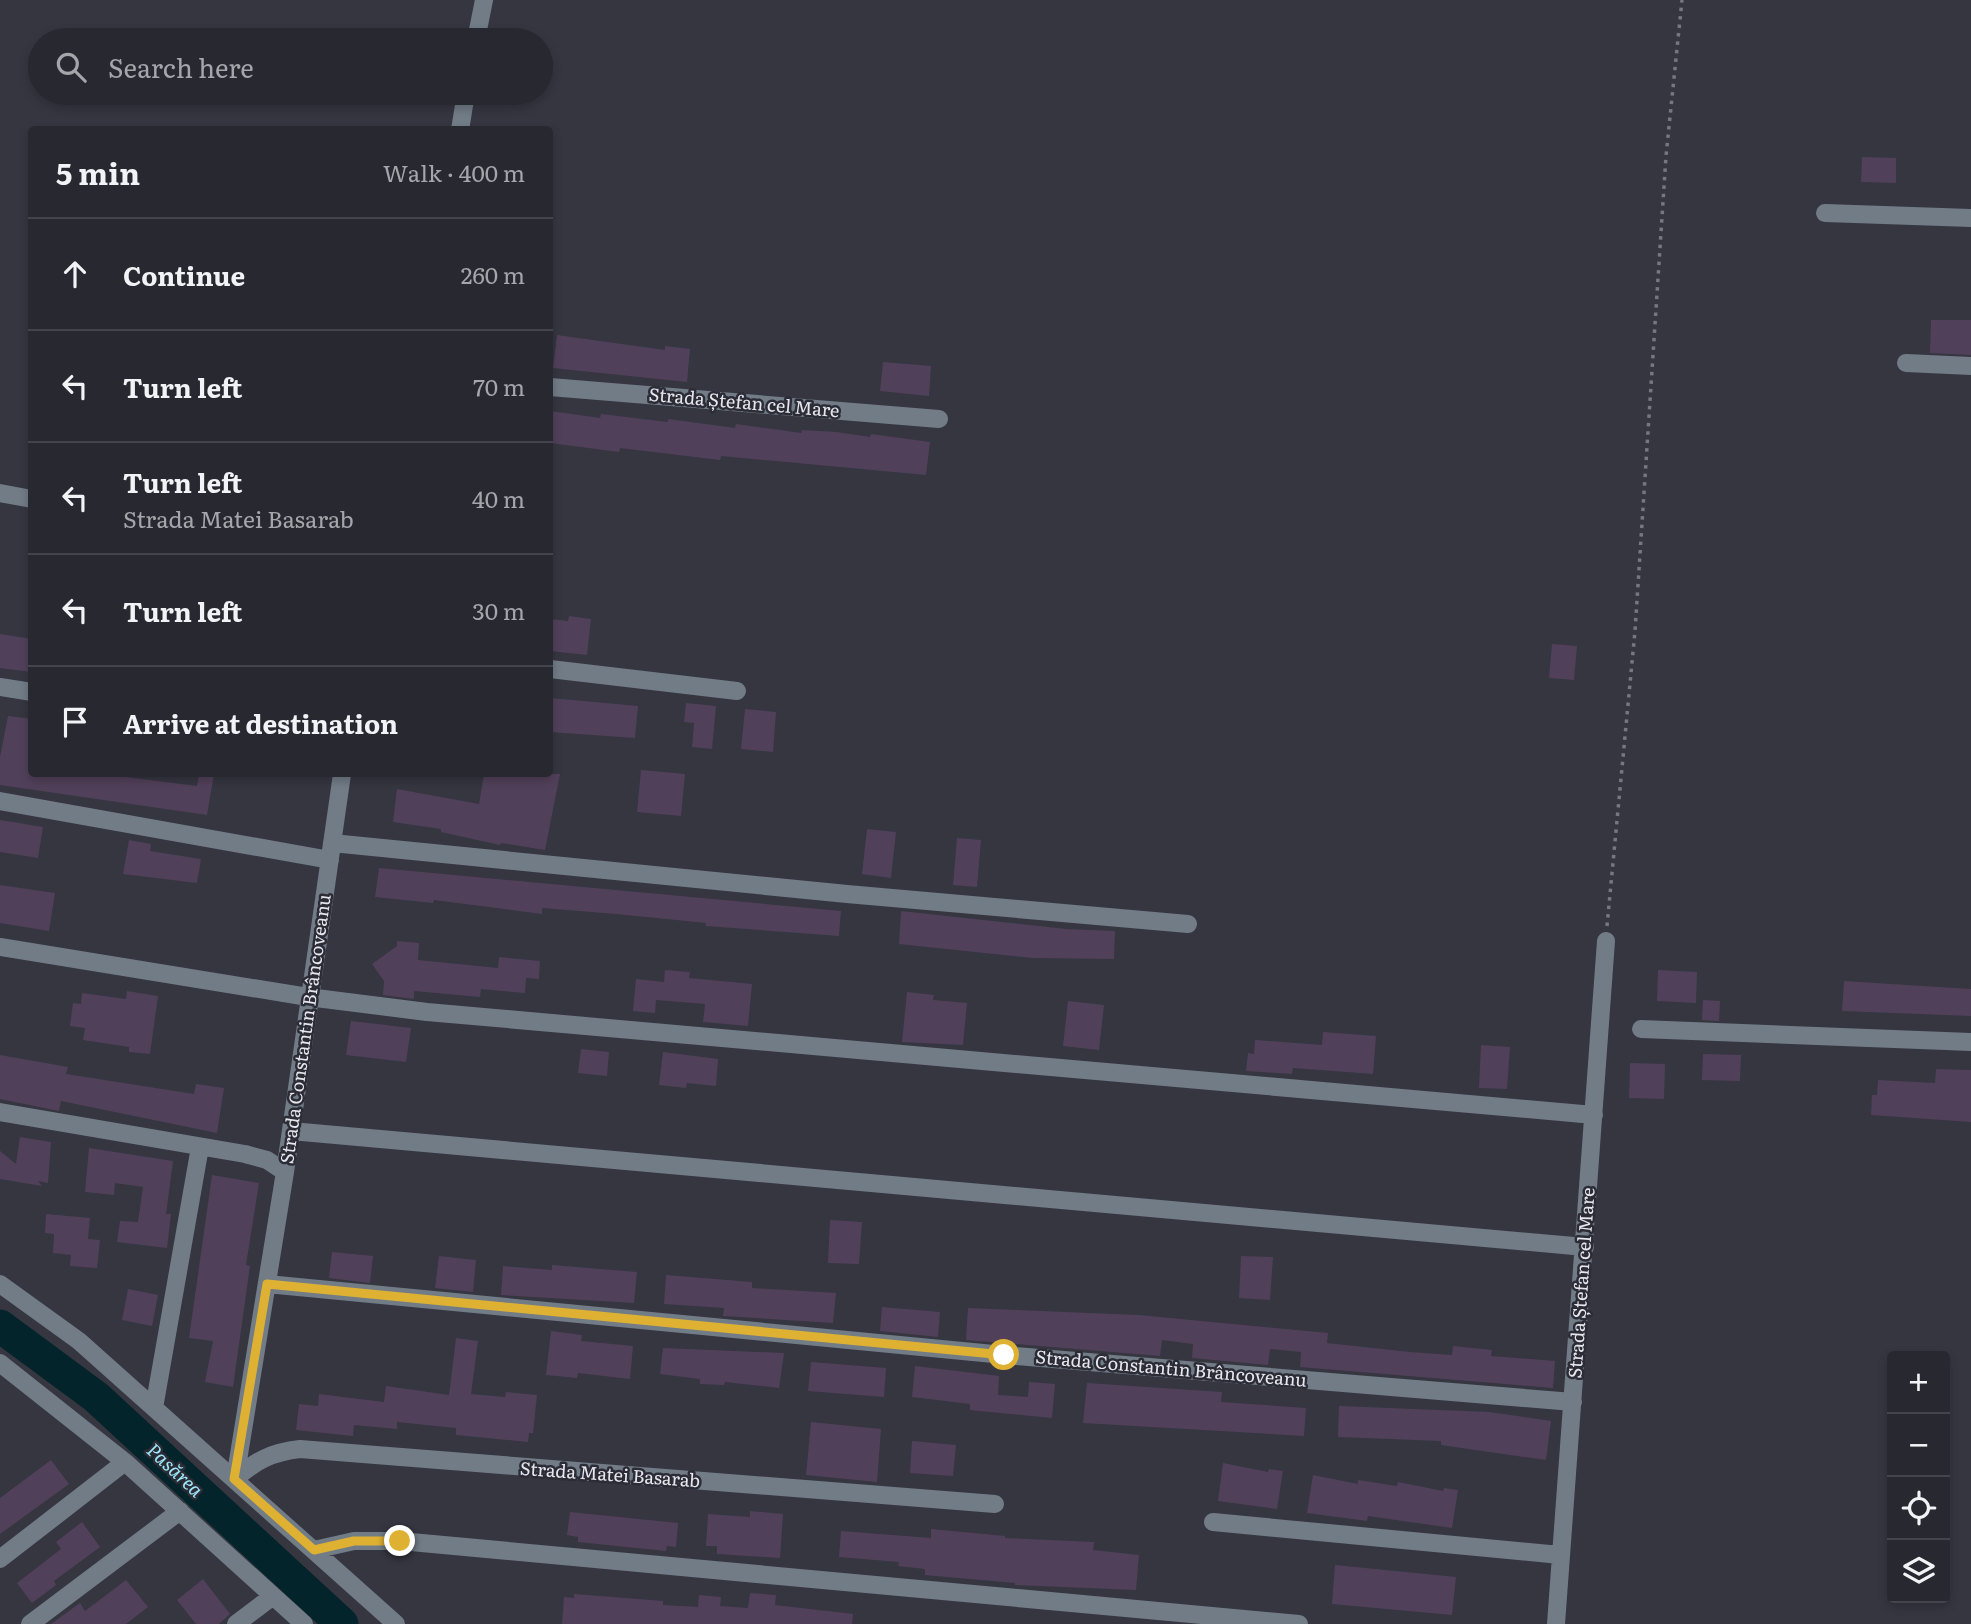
<!DOCTYPE html>
<html lang="en">
<head>
<meta charset="utf-8">
<style>
  :root { --surface:#282830; --page:#34343c; --text:#f1f3f6; --muted:#a5a6ab; --line:#44444c }
  body { margin:0; font-family:Literata,serif; background:var(--page); color:var(--text) }
  .controls { position:absolute; right:21px; bottom:21px; display:grid; overflow:hidden; border-radius:7px; box-shadow:0 4px 10px #0003 }
  .controls button { width:63px; height:63px; display:grid; place-items:center; padding:0; border:0; border-bottom:2px solid var(--line); background:var(--surface); color:var(--text); font:35px sans-serif }
  .stop { position:absolute; width:21px; height:21px; margin:-16px; border:5px solid #deb133; border-radius:50%; background:#fff }
  .stop.end { background:#deb133; border-color:#fff; box-shadow:0 2px 7px #0008 }
  .list { margin:0; padding:0; list-style:none }
  h2 { display:flex; justify-content:space-between; align-items:center; height:91px; margin:0; padding:0 28px; font-size:30px }
  h2 small { font-size:23px; font-weight:400; color:var(--muted) }
  .list li { display:grid; grid-template-columns:46px 1fr auto; gap:21px; align-items:center; box-sizing:border-box; height:112px; padding:0 28px; border-top:2px solid var(--line) }
  .list b { display:block; font-size:26px; white-space:nowrap }
  .list p { margin:0; font-size:23px; white-space:nowrap; color:var(--muted) }
  .list em { font-size:23px; font-style:normal; color:var(--muted) }
  .icon { flex:none; width:38px; height:38px; fill:none; stroke:currentColor; stroke-width:2; stroke-linecap:round; stroke-linejoin:round }
  .map { position:relative; flex:none; width:1971px; height:1624px; overflow:hidden }
  .search { position:absolute; background:var(--surface); box-shadow:0 4px 10px #0003; left:28px; top:28px; width:525px; height:77px; display:flex; align-items:center; gap:18px; box-sizing:border-box; padding:0 24px; border-radius:38px; color:var(--muted); font-size:26px }
  .panel { position:absolute; background:var(--surface); box-shadow:0 4px 10px #0003; left:28px; top:126px; width:525px; height:651px; border-radius:7px }
  .map>svg:first-child { display:block }
  .lines { fill:none; stroke-linecap:round; stroke-linejoin:round }
  .river { stroke:#03242a; stroke-width:33 }
  .building { fill:#51405a }
  .path { stroke:#767780; stroke-width:3.5; stroke-dasharray:3.5 5; stroke-linecap:butt }
  .minor { stroke:#717c87; stroke-width:18 }
  .route { stroke:#deb133; stroke-width:9 }
  .labels { text-anchor:middle; stroke-width:5; stroke-linejoin:round; paint-order:stroke }
  .street-label { font-size:18px; fill:#e6e7ee; stroke:#2b2c36 }
  .water-label { font-size:19px; font-style:italic; fill:#9de9fb; stroke:#2b2c36 }
</style>
</head>
<body>
<div class="map">
<svg width="1971" height="1624" viewBox="0 0 1971 1624">
  <rect width="100%" height="100%" fill="#353640"/>
  <g class="lines">
    <path class="river" d="M0 1326 96 1397 342 1624"/>
  </g>
  <path class="building" d="M1862 157 1896 158V183L1861 182Z
    M1931 320H1971V355L1930 353Z
    M557 335 665 350V346L690 349 687 382 553 368Z
    M883 362 931 366 929 396 880 391Z
    M550 411 600 418 601 414 668 422V419L735 428 736 424 801 433 802 430 837 432 870 437 871 434 930 442 926 475 721 456 720 460 620 448 619 452 550 443Z
    M569 616 591 619 587 655 550 651V619L568 621Z
    M0 634 32 639V672L0 668Z
    M1552 644 1577 646 1574 680 1549 678Z
    M550 698 638 706 635 738 550 732Z
    M686 703 716 706 712 749 692 747 694 723 684 722Z
    M745 709 776 712 773 752 741 749Z
    M8 716 32 719V774H102L197 786 199 774H214L207 815 0 785V757Z
    M641 770 685 774 681 816 637 812Z
    M484 774H560L545 850 501 843 500 845 441 832V829L393 822 397 789 479 804Z
    M0 820 43 827 38 858 0 852Z
    M867 829 896 832 891 878 862 874Z
    M957 838 981 840 977 887 953 885Z
    M129 840 151 844 150 851 201 859 197 883 123 874Z
    M379 868 841 911 839 936 706 926V923L616 914 542 908V914L434 900 433 903 375 897Z
    M0 885 55 893 49 931 0 923Z
    M901 911 1066 929 1115 931 1114 959 1033 958 899 944Z
    M397 941 419 943 418 960 498 968 499 957 540 961 539 979 526 978 525 993 481 989 480 997 414 991V999L383 995 384 981 372 964 397 946Z
    M665 970 690 972 689 978 752 984 748 1026 703 1022 705 1004 656 1000 655 1013 633 1011 636 979 664 982Z
    M1658 970 1697 972 1696 1003 1657 1001Z
    M1844 981 1971 989V1016L1842 1011Z
    M127 991 158 996 150 1054 129 1052V1047L83 1040 85 1028 70 1026 73 1003 81 1004 82 993 126 999Z
    M907 992 934 995 933 1000 967 1003 963 1045 902 1042Z
    M1703 1000 1720 1001 1719 1021 1702 1020Z
    M1068 1001 1104 1005 1099 1050 1063 1046Z
    M351 1021 411 1028 406 1062 346 1055Z
    M1323 1032 1376 1036 1373 1074 1293 1068 1292 1074 1246 1071 1248 1053 1254 1054 1255 1040 1322 1045Z
    M1481 1045 1510 1047 1507 1089 1479 1088Z
    M581 1049 609 1052 607 1076 578 1073Z
    M663 1052 718 1059 716 1086 687 1083 686 1088 659 1085Z
    M1703 1054 1741 1055 1740 1081 1702 1080Z
    M0 1055 68 1067 66 1074 194 1094 196 1084 224 1088 217 1133 61 1101 59 1111 0 1099Z
    M1630 1063 1665 1064 1664 1099 1629 1098Z
    M1936 1069 1971 1070V1122L1871 1115 1872 1095H1877L1878 1080 1935 1083Z
    M20 1137 51 1142 48 1183 38 1181 42 1186 0 1179V1151L16 1164Z
    M89 1148 173 1161 166 1214H171L167 1248 117 1242 120 1221 138 1222 143 1187 115 1183 114 1195 85 1192Z
    M212 1175 259 1183 246 1265 250 1266 233 1387 205 1382 213 1341 189 1338Z
    M46 1214 90 1218 88 1239 100 1240 97 1268 70 1266 71 1255 53 1253 54 1234 45 1233Z
    M830 1220 862 1222 859 1264 828 1263Z
    M332 1252 373 1256 370 1283 329 1278Z
    M439 1256 476 1260 473 1292 435 1288Z
    M1241 1256 1273 1257 1270 1300 1239 1298Z
    M552 1265 637 1272 634 1303 501 1295 503 1266 552 1270Z
    M666 1275 752 1282V1288L836 1293 833 1323 723 1316 724 1308 664 1304Z
    M128 1289 158 1295 152 1326 122 1320Z
    M882 1307 940 1312 938 1337 880 1331Z
    M968 1308 1139 1315 1328 1333 1327 1343 1410 1352 1452 1355 1453 1346 1492 1350 1491 1356 1555 1361 1553 1388 1300 1367 1301 1352 1270 1349 1268 1365 1192 1358 1193 1344 1162 1340 1160 1356 966 1340Z
    M551 1331 582 1335 581 1341 633 1346 630 1379 578 1373 577 1378 546 1375Z
    M456 1338 478 1341 471 1394 505 1397 506 1392 537 1395 533 1433H529L528 1442 456 1435V1428L397 1422V1429L354 1425 353 1436 296 1430 299 1404 318 1406 319 1394 384 1402 386 1386 449 1395Z
    M663 1348 784 1353 779 1388 725 1382 724 1385 700 1384V1379L660 1374Z
    M811 1362 886 1368 884 1397 808 1391Z
    M915 1366 999 1376 998 1395 1028 1397 1029 1382 1055 1384 1052 1418 970 1410V1404L912 1397Z
    M1087 1383 1222 1392 1221 1402 1306 1408 1304 1436 1083 1423Z
    M1339 1406 1489 1412 1551 1421 1546 1460 1441 1445V1441L1338 1437Z
    M811 1422 881 1429 877 1482 806 1475Z
    M912 1441 956 1445 953 1476 910 1473Z
    M51 1460 69 1484 0 1534V1498Z
    M1223 1463 1268 1472 1269 1469 1283 1471 1277 1509 1218 1501Z
    M1313 1475 1358 1484V1480L1397 1486 1398 1482 1443 1491 1444 1488 1458 1490 1452 1528 1368 1516 1367 1521 1307 1513Z
    M750 1511 783 1514 780 1558 717 1554V1546H706L708 1514 750 1517Z
    M570 1512 678 1523 676 1547 667 1546 666 1551 578 1542V1537L567 1535Z
    M82 1522 100 1547 54 1581 56 1585 32 1603 17 1583 61 1549 56 1542Z
    M931 1529 1005 1536V1538L1094 1542 1093 1550 1139 1555 1136 1590 1015 1585V1583L925 1575V1569L898 1566 899 1562 839 1557 841 1531 931 1538Z
    M1335 1565 1456 1577 1452 1615 1332 1604Z
    M203 1579 230 1614 219 1624H196L177 1600Z
    M126 1580 148 1607 126 1624H51L80 1603 85 1611Z
    M750 1593 776 1595 775 1605 853 1614 852 1624H562L564 1597 574 1598V1594L663 1601V1605L698 1607 699 1595 721 1597 720 1606 748 1608Z"/>
  <g class="lines">
    <path class="path" d="M1607 926 1635 631 1666 156 1682 0"/>
    <path class="minor" d="M476 40 484 0
      M460 130 466 93
      M1825 213 1971 218
      M1906 363 1971 366
      M550 387 939 419
      M0 493 32 499
      M550 669 737 691
      M0 687 32 692
      M0 801 330 860
      M332 843 847 894 1188 924
      M0 947 308 997 427 1012 1594 1115
      M1641 1029 1971 1042
      M0 1112 245 1154 267 1160 285 1172
      M291 1131 1585 1247
      M0 1284 79 1341 396 1624
      M267 1284 1004 1355 1573 1402
      M0 1363 125 1462 304 1624
      M154 1408 200 1147
      M235 1479C255 1461 272 1452 300 1449L995 1504
      M235 1479 285 1172 342 774
      M1213 1522 1560 1555
      M314 1550 354 1541H400L1299 1624
      M0 1559 125 1462
      M30 1624 180 1511
      M236 1624 273 1596
      M1556 1624 1606 941"/>
  </g>
  <g class="lines">
    <path class="route" d="M400 1541H354L314 1550 234 1479 267 1284 1004 1355"/>
  </g>
  <g class="labels">
    <g class="street-label">
      <text transform="translate(744 403) rotate(5)" y="6">Strada Ștefan cel Mare</text>
      <text transform="translate(306 1029) rotate(-82)" y="6">Strada Constantin Brâncoveanu</text>
      <text transform="translate(1582 1283) rotate(-86)" y="6">Strada Ștefan cel Mare</text>
      <text transform="translate(1171 1369) rotate(5)" y="6">Strada Constantin Brâncoveanu</text>
      <text transform="translate(610 1475) rotate(4)" y="6">Strada Matei Basarab</text>
    </g>
    <g class="water-label">
      <text transform="translate(175 1470) rotate(43)" y="7">Pasărea</text>
    </g>
  </g>
</svg>
<div class="controls">
<button>+</button>
<button>−</button>
<button><svg class="icon" aria-label="locate" viewBox="0 0 24 24"><circle cx="12" cy="12" r="6"/><path d="M12 2v4M12 18v4M2 12h4M18 12h4"/></svg></button>
<button><svg class="icon" aria-label="layers" viewBox="0 0 24 24"><path d="M12 4l9 5-9 5-9-5zM3 14l9 5 9-5"/></svg></button>
</div>
<div class="stop" style="left:1004px;top:1355px"></div>
<div class="stop end" style="left:400px;top:1541px"></div>
<div class="search"><svg class="icon" aria-label="search" viewBox="0 0 24 24"><circle cx="10" cy="10" r="6"/><path d="M15 15l6 6"/></svg>Search here</div>
<section class="panel">
<h2>5 min<small>Walk · 400 m</small></h2>
<ul class="list">
<li><svg class="icon" aria-label="ahead" viewBox="0 0 24 24"><path d="M12 20V5M6 11l6-6 6 6"/></svg><div><b>Continue</b></div><em>260 m</em></li>
<li><svg class="icon" aria-label="left" viewBox="0 0 24 24"><path d="M17 20v-9H6M10 6l-5 5 5 5"/></svg><div><b>Turn left</b></div><em>70 m</em></li>
<li><svg class="icon" aria-label="left" viewBox="0 0 24 24"><path d="M17 20v-9H6M10 6l-5 5 5 5"/></svg><div><b>Turn left</b><p>Strada Matei Basarab</p></div><em>40 m</em></li>
<li><svg class="icon" aria-label="left" viewBox="0 0 24 24"><path d="M17 20v-9H6M10 6l-5 5 5 5"/></svg><div><b>Turn left</b></div><em>30 m</em></li>
<li><svg class="icon" aria-label="arrive" viewBox="0 0 24 24"><path d="M6 21V4h12l-3 4 3 4H6"/></svg><div><b>Arrive at destination</b></div></li>
</ul>
</section>
</div>
</body>
</html>
